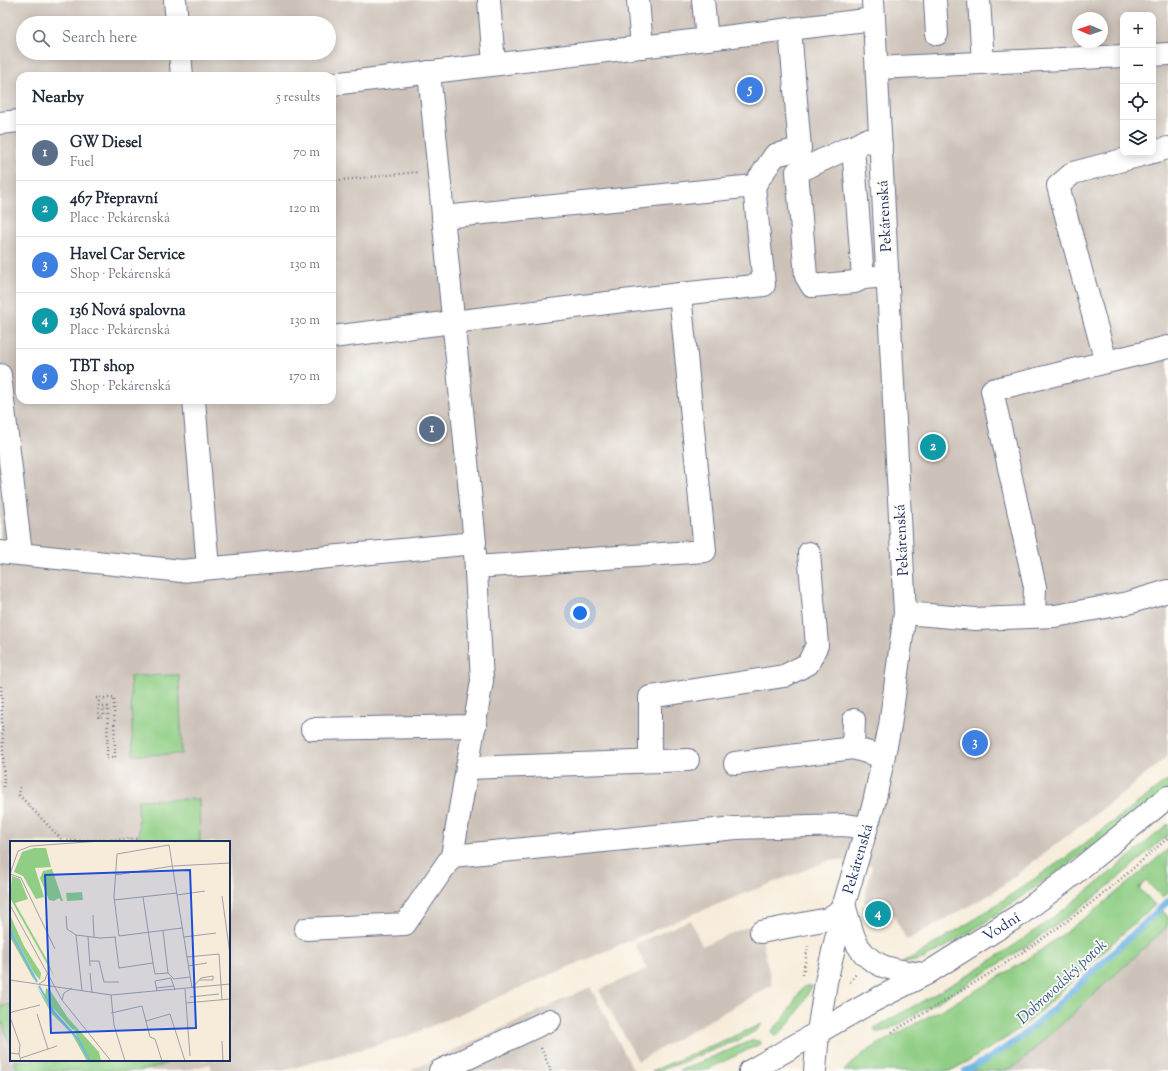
<!DOCTYPE html>
<html lang="en">
<head>
<meta charset="utf-8">
<style>
  :root { --surface:#fff; --page:#f6f6f7; --text:#1f2937; --muted:#747a83; --line:#e0e1e3; --accent:#b5179e }
  body { margin:0; font-family:"Sorts Mill Goudy",serif; background:var(--page); color:var(--text) }
  .controls { position:absolute; right:12px; top:12px; display:grid; overflow:hidden; border-radius:8px; box-shadow:0 2px 10px #0003 }
  .controls button { width:36px; height:36px; display:grid; place-items:center; padding:0; border:0; border-bottom:1px solid var(--line); background:var(--surface); color:var(--text); font:20px sans-serif }
  .compass { position:absolute; left:1072px; top:12px; width:36px; height:36px; border-radius:50%; background:var(--surface); box-shadow:0 2px 10px #0003; rotate:272deg }
  .you { position:absolute; left:580px; top:613px; width:14px; height:14px; margin:-10px; border:3px solid #fff; border-radius:50%; background:#1a73e8; box-shadow:0 0 0 6px #1a73e833 }
  .badge { display:grid; place-items:center; width:26px; height:26px; border-radius:50%; background:var(--accent); color:#fff; font-size:13px; font-weight:700 }
  .pin { position:absolute; translate:-50% -50%; border:2px solid #fff; box-shadow:0 1px 4px #0006 }
  .list { margin:0; padding:0; list-style:none }
  h2 { display:flex; justify-content:space-between; align-items:center; height:52px; margin:0; padding:0 16px; font-size:17px }
  h2 small { font-size:13px; font-weight:400; color:var(--muted) }
  .list li { display:grid; grid-template-columns:26px 1fr auto; gap:12px; align-items:center; box-sizing:border-box; height:56px; padding:0 16px; border-top:1px solid var(--line) }
  .list b { display:block; font-size:15px; white-space:nowrap }
  .list p { margin:0; font-size:13px; white-space:nowrap; color:var(--muted) }
  .list em { font-size:13px; font-style:normal; color:var(--muted) }
  .icon { flex:none; width:22px; height:22px; fill:none; stroke:currentColor; stroke-width:2; stroke-linecap:round; stroke-linejoin:round }
  .map { position:relative; flex:none; width:1168px; height:1071px; overflow:hidden }
  .search { position:absolute; background:var(--surface); box-shadow:0 2px 10px #0003; left:16px; top:16px; width:320px; height:44px; display:flex; align-items:center; gap:10px; box-sizing:border-box; padding:0 14px; border-radius:22px; color:var(--muted); font-size:15px }
  .panel { position:absolute; background:var(--surface); box-shadow:0 2px 10px #0003; left:16px; top:72px; width:320px; height:332px; border-radius:12px }
  .map>svg:first-child { display:block }
  .industrial { fill:#cdc2b9; fill-rule:evenodd }
  .green { fill:#8fce84; stroke:#557e71 }
  .lines { fill:none; stroke-linecap:round; stroke-linejoin:round }
  .stream { stroke:#71b6e7; stroke-width:6 }
  .minor-casing { stroke:#687189; stroke-width:24 }
  .major-casing { stroke:#687189; stroke-width:24 }
  .path { stroke:#687189; stroke-width:2.5; stroke-dasharray:1 3; stroke-linecap:butt }
  .minor { stroke:#fff; stroke-width:22 }
  .major { stroke:#fff; stroke-width:22 }
  .labels { text-anchor:middle; stroke-width:3.5; stroke-linejoin:round; paint-order:stroke }
  .street-label { font-size:15px; fill:#1b2f5e; stroke:#fdfcf7 }
  .water-label { font-size:16px; font-style:italic; fill:#355887; stroke:#fdfcf7 }
  .inset-river { fill:none; stroke:#71b6e7; stroke-width:2 }
  .inset-road { fill:none; stroke:#9fa0a8; stroke-width:1 }
  .view { fill:#1d4ed8; fill-opacity:0.15; stroke:#1d4ed8; stroke-width:2 }
  .inset-edge { fill:none; stroke:#1b2f5e; stroke-width:2 }
</style>
</head>
<body>
<div class="map">
<svg width="1168" height="1071" viewBox="0 0 1168 1071">
  <rect width="100%" height="100%" fill="#fdfcf7"/>
  <filter id="ink" filterUnits="userSpaceOnUse"><feTurbulence type="fractalNoise" baseFrequency=".025" numOctaves="2"/><feDisplacementMap in="SourceGraphic" scale="8" xChannelSelector="R" yChannelSelector="G"/><feConvolveMatrix kernelMatrix="1 2 1 2 8 2 1 2 1" color-interpolation-filters="sRGB"/></filter>
  <filter id="wash" filterUnits="userSpaceOnUse"><feTurbulence type="fractalNoise" baseFrequency=".012" numOctaves="4" result="noise"/><feDisplacementMap in="SourceGraphic" scale="16" xChannelSelector="R" yChannelSelector="G"/><feGaussianBlur stdDeviation="0.9" result="paint"/><feColorMatrix in="noise" values="0 0 0 0 0 0 0 0 0 0 0 0 0 0 0 0 0 1.4 0 .05"/><feComposite in="paint" operator="in"/></filter>
  <g filter="url(#wash)">
    <rect width="100%" height="100%" fill="#f7ecda"/>
    <path class="industrial" d="M0 0H1168V756L1131 787 991 894 907 940 889 908 864 902 872 866 833 859 673 922 406 1037 282 1071H211L210 1064 185 1071H0ZM1123 15H1153V153H1123ZM1078 18H1102V42H1078ZM23 23H329V53H23ZM20 76H332V400H20ZM11 842H229V1060H11Z
      M690 920 702 946 758 922 772 985 638 1061 599 990 647 969 635 944Z
      M1168 926V1071H1004L1018 1064Z
      M590 987 634 1071H409Z"/>
    <path class="green" d="M179 675 182 754 133 755 130 676Z
      M1168 780V789L1131 818 1064 867 981 925 942 949 923 959 911 962H902L913 957 975 919 1068 856Z
      M199 799 200 842H139L138 800Z
      M1168 824V835C1143 856 1118 879 1092 899 1037 940 979 979 919 1012 909 1018 888 1033 876 1032L874 1028C916 1005 958 982 998 956 1058 917 1113 871 1168 824Z
      M1168 849V893L1162 897 1146 881 1139 888 1155 905 1121 935 1033 1018 1008 1037 967 1062 950 1071H844C861 1051 887 1040 909 1027 944 1008 979 990 1012 969 1068 934 1118 892 1168 849Z
      M1162 910 1168 917V926L1018 1064 1004 1071H971L1018 1042 1069 997Z
      M806 986H812C800 1009 794 1021 775 1037L772 1033 773 1029 785 1017 802 988Z
      M11 1004V1049L3 1023 0 1025V1007Z
      M762 1024 757 1030 741 1039 660 1071H652Z
      M753 1040 759 1041 762 1043 704 1071H679Z
      M14 1060H172L165 1064 141 1071H18Z"/>
    <g class="lines">
      <path class="stream" d="M965 1071 986 1060 1017 1040 1054 1008 1168 901"/>
    </g>
  </g>
  <g filter="url(#ink)">
    <g class="lines">
      <defs>
        <g id="minor">
          <path d="M175 0 177 23"/>
          <path d="M489 0 494 64"/>
          <path d="M638 0 642 47"/>
          <path d="M703 0 707 39"/>
          <path d="M935 0 937 34"/>
          <path d="M979 0 983 62"/>
          <path d="M180 53 182 76"/>
          <path d="M1153 55 1168 54"/>
          <path d="M877 68 1123 56"/>
          <path d="M332 84 874 19"/>
          <path d="M0 123 20 121"/>
          <path d="M881 145 866 140 853 147 848 148 797 172 806 276 812 286 855 282 863 278 888 276"/>
          <path d="M853 147 863 278"/>
          <path d="M1153 152 1168 148"/>
          <path d="M754 186 775 155 800 149 790 29"/>
          <path d="M443 217 754 186 764 285 680 294"/>
          <path d="M332 337 680 294 705 551 476 567"/>
          <path d="M1106 362 1058 186 1073 173 1149 153"/>
          <path d="M0 375 21 554"/>
          <path d="M194 400 208 568"/>
          <path d="M0 552 182 571 475 543 429 72"/>
          <path d="M475 553 482 681 452 856 736 828 844 825 866 828"/>
          <path d="M905 613 975 619 1055 616 1128 603 1168 591"/>
          <path d="M1034 616 1035 587 992 390 1168 347"/>
          <path d="M312 729 475 726"/>
          <path d="M853 748 854 720"/>
          <path d="M650 761V697L784 676 808 664 817 645 809 553"/>
          <path d="M735 763 853 748 883 757"/>
          <path d="M467 768 688 760"/>
          <path d="M306 929 405 924 452 856"/>
          <path d="M761 932 828 919 838 912 844 904"/>
          <path d="M440 1071 550 1020"/>
          <path id="s1" d="M815 1071 818 1032 826 982 844 904 874 803 890 726 905 613 873 0"/>
        </g>
        <g id="major">
          <path d="M844 904C847 915 850 926 854 937 866 969 897 971 926 974"/>
          <path id="s2" d="M750 1071 873 1001 926 974 1018 916 1065 881 1168 797"/>
        </g>
      </defs>
      <use href="#minor" class="minor-casing"/>
      <use href="#major" class="major-casing"/>
      <path class="path" d="M332 181 418 172
        M1 686 4 788
        M96 698H114L115 757 107 758 108 707H103L104 715 98 718 99 698
        M20 787 19 795 63 841 139 839
        M803 974 808 946
        M850 982 856 974
        M892 1032C962 991 1033 949 1096 899 1121 880 1144 858 1168 838
        M541 1048 551 1071"/>
      <use href="#minor" class="minor"/>
      <use href="#major" class="major"/>
    </g>
  </g>
  <g class="labels">
    <g class="street-label">
      <text transform="translate(884 216) rotate(-93)" y="5">Pekárenská</text>
      <text transform="translate(901 540) rotate(-93)" y="5">Pekárenská</text>
      <text dy="5" stroke="none"><textPath href="#s1" startOffset="217">Pekárenská</textPath></text>
      <text dy="5" stroke="none"><textPath href="#s2" startOffset="290">Vodní</textPath></text>
    </g>
    <g class="water-label">
      <text transform="translate(1061 981) rotate(-43)" y="6">Dobrovodský potok</text>
    </g>
  </g>
  <g transform="translate(10 841)">
    <rect width="220" height="220" fill="#f7ecda"/>
    <path d="M24 7H36L41 26 25 27 34 56 26 58 13 35 4 31 12 11ZM42 28 53 60H51L49 57 44 60 39 59 30 37 33 30ZM2 35 10 38 18 58 5 62 36 117 45 137 0 57ZM72 51 73 59 57 60 56 52ZM0 74 14 105 31 132 30 139 24 132 0 87ZM0 90 22 131 24 139 0 96ZM27 146 44 171 62 190 61 192 41 172ZM36 147 40 149 58 177 89 211 91 220H81L64 190 66 188 63 189 41 165 35 155ZM63 191 73 205 80 220H77L62 193Z" fill="#8fce84"/>
    <path class="inset-river" d="M0 89 27 141M29 145 44 171 69 199 80 220"/>
    <path class="inset-road" d="M8 10 21 5 91 0M0 33 11 37 45 108M0 33 8 10M105 34 163 25 220 22M167 54 195 50M212 55 220 113M104 59 167 52M0 64 52 159 101 220M83 74 84 96M56 75 57 88 66 94M172 87 109 95 104 56 107 13 159 4 182 147M78 96 80 125M105 96 109 127 143 122 133 56M174 96 206 92M177 116 209 113 212 159M80 120H89L94 141H109M143 122 145 133 158 132 153 90M178 125 197 122M80 132 82 152M158 132 164 138 180 136M0 139 101 154 220 143M29 143 35 139 37 133M146 147 164 145M182 147 191 137 203 135V139H189M175 148 180 215M72 150 66 94 90 97 106 96M147 150 145 140 161 137 165 149M101 154 104 184 115 220M180 156 209 153M52 159 54 152 62 147M176 162 220 158M101 172 132 165 140 196 145 198 152 220M0 173 2 171 30 164M27 173 38 208M0 176 10 204 9 213M136 180 160 173 175 220M212 200 213 220M0 212 9 213 11 220M11 217 47 205"/>
    <path class="view" d="M180 29 186 187 41 192 35 34Z"/>
    <rect width="220" height="220" class="inset-edge"/>
  </g>
</svg>
<div class="controls">
<button>+</button>
<button>−</button>
<button><svg class="icon" aria-label="locate" viewBox="0 0 24 24"><circle cx="12" cy="12" r="6"/><path d="M12 2v4M12 18v4M2 12h4M18 12h4"/></svg></button>
<button><svg class="icon" aria-label="layers" viewBox="0 0 24 24"><path d="M12 4l9 5-9 5-9-5zM3 14l9 5 9-5"/></svg></button>
</div>
<svg class="compass" viewBox="-18 -18 36 36"><path d="M0-13l5 13h-10z" fill="#e53935"/><path d="M0 13l5-13h-10z" fill="#747a83"/></svg>
<div class="you"></div>
<div class="pin badge" style="left:432px;top:429px;background:#5c6f8a">1</div>
<div class="pin badge" style="left:933px;top:447px;background:#0f9aa8">2</div>
<div class="pin badge" style="left:975px;top:743px;background:#3f7fe0">3</div>
<div class="pin badge" style="left:878px;top:914px;background:#0f9aa8">4</div>
<div class="pin badge" style="left:750px;top:90px;background:#3f7fe0">5</div>
<div class="search"><svg class="icon" aria-label="search" viewBox="0 0 24 24"><circle cx="10" cy="10" r="6"/><path d="M15 15l6 6"/></svg>Search here</div>
<section class="panel">
<h2>Nearby<small>5 results</small></h2>
<ul class="list">
<li><span class="badge" style="background:#5c6f8a">1</span><div><b>GW Diesel</b><p>Fuel</p></div><em>70 m</em></li>
<li><span class="badge" style="background:#0f9aa8">2</span><div><b>467 Přepravní</b><p>Place · Pekárenská</p></div><em>120 m</em></li>
<li><span class="badge" style="background:#3f7fe0">3</span><div><b>Havel Car Service</b><p>Shop · Pekárenská</p></div><em>130 m</em></li>
<li><span class="badge" style="background:#0f9aa8">4</span><div><b>136 Nová spalovna</b><p>Place · Pekárenská</p></div><em>130 m</em></li>
<li><span class="badge" style="background:#3f7fe0">5</span><div><b>TBT shop</b><p>Shop · Pekárenská</p></div><em>170 m</em></li>
</ul>
</section>
</div>
</body>
</html>
